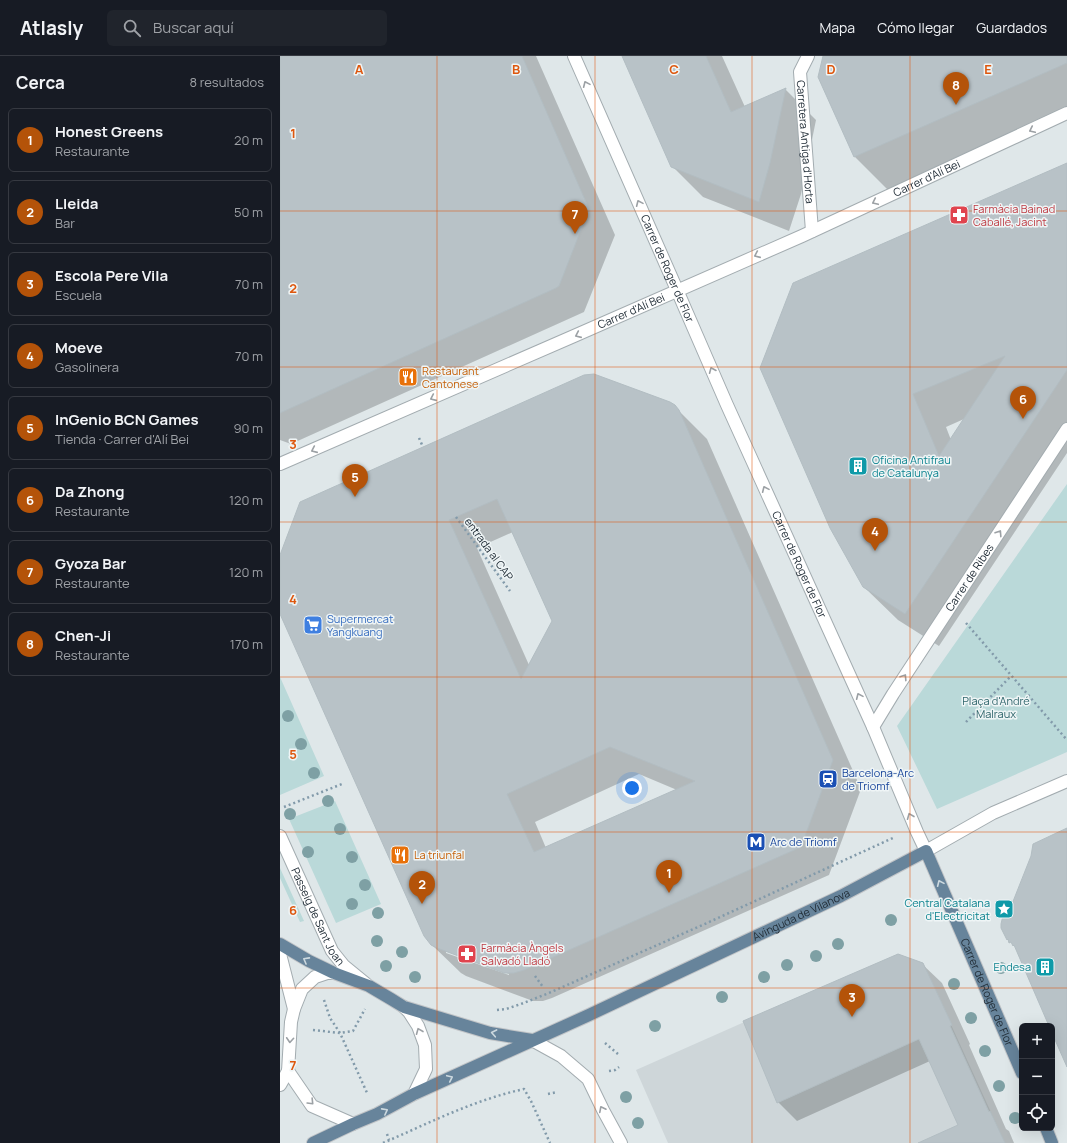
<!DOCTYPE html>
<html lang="es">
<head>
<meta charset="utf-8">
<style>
  :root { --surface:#171b24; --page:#20242c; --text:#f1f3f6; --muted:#9ea1a6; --line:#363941; --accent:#b45309 }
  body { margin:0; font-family:Manrope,sans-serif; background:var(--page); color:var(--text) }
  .controls { position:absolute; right:12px; bottom:12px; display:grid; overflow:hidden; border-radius:6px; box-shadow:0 4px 16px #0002 }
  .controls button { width:36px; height:36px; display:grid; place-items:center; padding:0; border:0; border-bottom:1px solid var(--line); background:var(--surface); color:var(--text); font:20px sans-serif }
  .you { position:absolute; left:352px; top:732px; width:14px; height:14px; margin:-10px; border:3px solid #fff; border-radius:50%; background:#1a73e8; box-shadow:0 0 0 6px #1a73e833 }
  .badge { display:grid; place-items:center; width:26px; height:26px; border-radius:50%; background:var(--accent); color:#fff; font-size:13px; font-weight:700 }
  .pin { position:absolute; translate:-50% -33px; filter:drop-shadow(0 1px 2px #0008) }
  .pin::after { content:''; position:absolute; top:21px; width:14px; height:12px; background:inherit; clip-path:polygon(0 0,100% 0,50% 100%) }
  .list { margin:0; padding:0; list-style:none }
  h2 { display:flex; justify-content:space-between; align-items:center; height:52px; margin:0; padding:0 16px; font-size:17px }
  h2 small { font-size:13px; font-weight:400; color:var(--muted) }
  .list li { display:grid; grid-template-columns:26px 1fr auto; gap:12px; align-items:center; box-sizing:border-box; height:64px; margin:0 8px 8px; padding:0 8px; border:1px solid var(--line); border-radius:6px }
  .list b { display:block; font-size:15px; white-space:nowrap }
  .list p { margin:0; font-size:13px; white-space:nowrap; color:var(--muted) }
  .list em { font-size:13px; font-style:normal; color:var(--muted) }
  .icon { flex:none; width:22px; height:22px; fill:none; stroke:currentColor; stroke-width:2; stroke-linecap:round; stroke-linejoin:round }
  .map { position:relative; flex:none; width:787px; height:1087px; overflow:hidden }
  header { display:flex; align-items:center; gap:24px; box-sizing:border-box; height:56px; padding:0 20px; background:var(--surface); border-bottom:1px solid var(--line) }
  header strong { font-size:19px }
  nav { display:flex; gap:22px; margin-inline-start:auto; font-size:14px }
  .search { width:280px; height:36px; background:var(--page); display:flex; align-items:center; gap:10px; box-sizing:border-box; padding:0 14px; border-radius:6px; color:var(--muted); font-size:15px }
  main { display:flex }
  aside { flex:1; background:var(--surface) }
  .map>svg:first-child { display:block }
  .built { fill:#ced6d9 }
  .green { fill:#bad9d9 }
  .shadow { fill:#0003; fill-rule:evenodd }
  .building { fill:#b8c2c7; stroke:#b2bdc2; fill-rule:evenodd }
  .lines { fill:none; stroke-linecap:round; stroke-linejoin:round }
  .minor-casing { stroke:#a3acb0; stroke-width:14 }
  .major-casing { stroke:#c1c4c7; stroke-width:14 }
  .path { stroke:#829aaa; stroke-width:2.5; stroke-dasharray:2 3; stroke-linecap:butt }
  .minor { stroke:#fff; stroke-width:12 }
  .major { stroke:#67849b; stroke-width:12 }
  .tree { fill:#7ea0a4 }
  .oneway { stroke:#9ca1a5 }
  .oneway2 { stroke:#cdd9df }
  .grid { fill:none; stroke:#de570e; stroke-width:1; stroke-opacity:0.55 }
  .labels { text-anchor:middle; stroke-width:3; stroke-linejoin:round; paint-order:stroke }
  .street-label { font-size:11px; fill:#222e38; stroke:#eff5f6 }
  .health-label { font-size:11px; fill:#be3a42; stroke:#eff5f6; text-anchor:start }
  .food-label { font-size:11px; fill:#c56008; stroke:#eff5f6; text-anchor:start }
  .culture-label { font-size:11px; fill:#0d838f; stroke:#eff5f6; text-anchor:end }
  .shop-label { font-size:11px; fill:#366cbe; stroke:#eff5f6; text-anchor:start }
  .park-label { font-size:11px; fill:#2f656b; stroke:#eff5f6 }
  .transit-label { font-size:11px; fill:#164399; stroke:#eff5f6; text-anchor:start }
  .grid-label { font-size:13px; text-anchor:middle; font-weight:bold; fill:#de570e; stroke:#eff5f6; stroke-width:3; stroke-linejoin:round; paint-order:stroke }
</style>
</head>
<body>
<header>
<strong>Atlasly</strong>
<div class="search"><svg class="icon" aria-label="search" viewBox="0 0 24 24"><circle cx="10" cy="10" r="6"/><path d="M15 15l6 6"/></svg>Buscar aquí</div>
<nav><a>Mapa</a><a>Cómo llegar</a><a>Guardados</a></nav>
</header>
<main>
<aside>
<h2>Cerca<small>8 resultados</small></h2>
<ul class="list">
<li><span class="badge">1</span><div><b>Honest Greens</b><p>Restaurante</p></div><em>20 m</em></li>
<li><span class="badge">2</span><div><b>Lleida</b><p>Bar</p></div><em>50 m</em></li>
<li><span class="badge">3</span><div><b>Escola Pere Vila</b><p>Escuela</p></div><em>70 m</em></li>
<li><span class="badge">4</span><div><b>Moeve</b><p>Gasolinera</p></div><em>70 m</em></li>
<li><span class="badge">5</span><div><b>InGenio BCN Games</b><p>Tienda · Carrer d'Alí Bei</p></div><em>90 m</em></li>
<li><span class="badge">6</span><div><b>Da Zhong</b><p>Restaurante</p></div><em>120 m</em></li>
<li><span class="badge">7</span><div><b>Gyoza Bar</b><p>Restaurante</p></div><em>120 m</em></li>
<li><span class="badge">8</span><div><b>Chen-Ji</b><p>Restaurante</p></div><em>170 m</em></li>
</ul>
</aside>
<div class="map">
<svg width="787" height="1087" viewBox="0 0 787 1087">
  <rect width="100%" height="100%" fill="#dfe7e9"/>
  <path class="built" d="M618 898 643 907 725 1087H388L356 1014Z"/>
  <path class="green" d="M787 428V696L657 753 617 670Z
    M0 621 44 720 0 739Z
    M55 745 101 848 56 867 9 763Z
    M0 812 24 865 20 866 0 822Z"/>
  <path class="shadow" d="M0 0H256L335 179 304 256 11 388 0 384Z
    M343 0H442L465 51 506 34 536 64 521 138 509 175 423 141 392 110Z
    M544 0H787V56L609 135 575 101Z
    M787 108V397L659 590 618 564 584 531 481 312ZM684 363 671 384 666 371Z
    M394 350 427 383 581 733 549 819 272 942 263 945H253L186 920 181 917 152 889 0 555V502ZM233 476 273 565 249 609 197 492ZM359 718 397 734 266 792 255 766ZM166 895 229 918V919L166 897Z
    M642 908 662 927 690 988 689 989 726 1073 729 1075 734 1087H640L679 1070 650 1005 517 1065 498 1046Z"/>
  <path class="building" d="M0 0H242L309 153 279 230 276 232 0 357Z
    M342 0H426L451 56 506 32 490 107 479 146 391 111Z
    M543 0H787V7L574 101 538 21Z
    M787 107V314L625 558 583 531 550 472 480 312 513 227ZM725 300 659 400 633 338Z
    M314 318 390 346 395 349 399 354 553 704 521 791 244 914 234 917H224L157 892 151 889 144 880 0 558V499L20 446 304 319ZM217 443 272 565 241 623 169 464ZM330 691 415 725 254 796 227 738Z
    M787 772V1011L772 977V970H769L734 889 733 890 731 886 729 887 728 883 727 884 721 872V868L725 851 729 852 730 847 732 848 751 800 753 788Z
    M618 898 643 907 672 969 670 970 709 1056 710 1055 725 1087H638L678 1069 639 983 497 1047 463 965Z"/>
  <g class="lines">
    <defs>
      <g id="minor">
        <path id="s1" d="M294 0 397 234 447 349 593 671 637 776 646 795 713 757 787 725"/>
        <path id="s2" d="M528 0 520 16 532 175"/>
        <path id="s3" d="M0 408 294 280 522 180 787 57"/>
        <path id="s4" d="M593 671 613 638 787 373"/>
        <path id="s5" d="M0 780 52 895 64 910 86 928"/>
        <path d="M0 898 14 953"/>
        <path d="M54 917H47L35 921 22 933 14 953 11 966 8 1015 32 1050 73 1068"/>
        <path d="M124 951 129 956 138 970 145 989 146 1013 134 1038"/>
        <path d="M252 984 281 1000 308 1023 323 1054 341 1087"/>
        <path d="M0 1029 8 1015"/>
      </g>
      <g id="major">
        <path d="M0 888 29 905 54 917 89 930 111 943 124 951 210 977 252 984"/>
        <path d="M766 1072 772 1087"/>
        <path id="s6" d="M33 1087 73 1068 97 1058 134 1038 309 959 561 840 646 795 742 1017"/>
      </g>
    </defs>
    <use href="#minor" class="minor-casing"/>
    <use href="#major" class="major-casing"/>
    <path class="path" d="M139 382 143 391
      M176 461 230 535
      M686 567 787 684
      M686 666 731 620
      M4 751 62 728
      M255 920 263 931
      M44 944 50 962 60 977 88 1039
      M217 954 226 953 241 948 269 937 427 867 615 781
      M33 974 60 977 73 975 85 953
      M325 987 338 998
      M329 1015 335 1014 339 1011
      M268 1038 277 1036
      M107 1078 109 1084
      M103 1087C149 1067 194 1044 244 1033L251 1045 270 1087"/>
    <use href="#minor" class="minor"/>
    <use href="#major" class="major"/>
  </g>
  <g class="tree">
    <circle cx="8" cy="660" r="6"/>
    <circle cx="21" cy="688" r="6"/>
    <circle cx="34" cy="717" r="6"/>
    <circle cx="48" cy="745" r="6"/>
    <circle cx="10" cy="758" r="6"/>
    <circle cx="60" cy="773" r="6"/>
    <circle cx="28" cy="796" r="6"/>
    <circle cx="72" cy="801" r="6"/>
    <circle cx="85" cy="829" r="6"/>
    <circle cx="72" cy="848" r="6"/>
    <circle cx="98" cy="857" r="6"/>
    <circle cx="611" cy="864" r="6"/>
    <circle cx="97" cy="885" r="6"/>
    <circle cx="558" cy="888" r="6"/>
    <circle cx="122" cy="896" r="6"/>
    <circle cx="536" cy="900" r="6"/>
    <circle cx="507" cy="909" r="6"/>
    <circle cx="106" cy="910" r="6"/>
    <circle cx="721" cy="912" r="6"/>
    <circle cx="135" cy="921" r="6"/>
    <circle cx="484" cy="921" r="6"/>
    <circle cx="674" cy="928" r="6"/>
    <circle cx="442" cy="941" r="6"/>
    <circle cx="691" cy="962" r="6"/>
    <circle cx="375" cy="970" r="6"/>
    <circle cx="705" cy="995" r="6"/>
    <circle cx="719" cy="1030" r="6"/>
    <circle cx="346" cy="1041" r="6"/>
    <circle cx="735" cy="1062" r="6"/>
    <circle cx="358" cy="1067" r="6"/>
  </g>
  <defs><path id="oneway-chevron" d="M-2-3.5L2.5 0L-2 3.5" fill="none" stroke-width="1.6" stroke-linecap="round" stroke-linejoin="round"/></defs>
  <g class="oneway">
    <use href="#oneway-chevron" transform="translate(306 28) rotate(-114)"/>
    <use href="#oneway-chevron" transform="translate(752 74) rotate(155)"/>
    <use href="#oneway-chevron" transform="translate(595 146) rotate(155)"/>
    <use href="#oneway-chevron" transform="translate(359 147) rotate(-114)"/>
    <use href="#oneway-chevron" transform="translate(477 199) rotate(156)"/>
    <use href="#oneway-chevron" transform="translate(298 279) rotate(156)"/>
    <use href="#oneway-chevron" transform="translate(432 314) rotate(-113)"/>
    <use href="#oneway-chevron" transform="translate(153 342) rotate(156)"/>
    <use href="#oneway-chevron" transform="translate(34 394) rotate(156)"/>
    <use href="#oneway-chevron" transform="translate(485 433) rotate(-114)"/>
    <use href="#oneway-chevron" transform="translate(719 477) rotate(-57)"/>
    <use href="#oneway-chevron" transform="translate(624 621) rotate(-57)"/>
    <use href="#oneway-chevron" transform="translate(579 640) rotate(-114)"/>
    <use href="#oneway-chevron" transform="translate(630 760) rotate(-112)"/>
    <use href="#oneway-chevron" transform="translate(139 975) rotate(-112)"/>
    <use href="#oneway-chevron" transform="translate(10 984) rotate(94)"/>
    <use href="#oneway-chevron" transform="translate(31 1046) rotate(46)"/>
    <use href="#oneway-chevron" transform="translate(322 1053) rotate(-117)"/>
  </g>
  <g class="oneway2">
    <use href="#oneway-chevron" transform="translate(660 827) rotate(-114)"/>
    <use href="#oneway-chevron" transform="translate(26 904) rotate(-151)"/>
    <use href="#oneway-chevron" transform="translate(214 977) rotate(-169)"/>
    <use href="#oneway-chevron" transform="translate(170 1022) rotate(-25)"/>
    <use href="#oneway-chevron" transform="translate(105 1055) rotate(-28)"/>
  </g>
  <path class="grid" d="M157 0V1087M315 0V1087M472 0V1087M630 0V1087M0 155H787M0 311H787M0 466H787M0 621H787M0 776H787M0 932H787"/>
  <defs>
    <symbol id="pharmacy-square" viewBox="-11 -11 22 22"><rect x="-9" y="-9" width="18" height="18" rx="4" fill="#e0444e" stroke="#eff5f6"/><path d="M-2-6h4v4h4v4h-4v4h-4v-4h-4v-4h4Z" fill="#fff"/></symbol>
    <symbol id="restaurant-square" viewBox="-11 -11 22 22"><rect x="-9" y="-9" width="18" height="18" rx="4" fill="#e8710a" stroke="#eff5f6"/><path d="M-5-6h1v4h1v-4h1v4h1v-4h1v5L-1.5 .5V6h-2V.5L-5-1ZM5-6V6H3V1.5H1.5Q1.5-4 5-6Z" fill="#fff"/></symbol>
    <symbol id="building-square" viewBox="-11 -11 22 22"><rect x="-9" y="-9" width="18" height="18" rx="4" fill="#0f9aa8" stroke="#eff5f6"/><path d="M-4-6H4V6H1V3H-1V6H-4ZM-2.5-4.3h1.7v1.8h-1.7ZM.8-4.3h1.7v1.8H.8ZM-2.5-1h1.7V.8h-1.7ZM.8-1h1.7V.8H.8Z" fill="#fff"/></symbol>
    <symbol id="supermarket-square" viewBox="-11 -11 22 22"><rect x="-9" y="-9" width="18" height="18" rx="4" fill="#3f7fe0" stroke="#eff5f6"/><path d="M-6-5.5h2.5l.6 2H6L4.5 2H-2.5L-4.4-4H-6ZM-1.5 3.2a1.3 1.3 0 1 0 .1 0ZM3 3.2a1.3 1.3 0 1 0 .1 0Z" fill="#fff"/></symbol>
    <symbol id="station-square" viewBox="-11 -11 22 22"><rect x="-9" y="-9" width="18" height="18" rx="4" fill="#1a4fb4" stroke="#eff5f6"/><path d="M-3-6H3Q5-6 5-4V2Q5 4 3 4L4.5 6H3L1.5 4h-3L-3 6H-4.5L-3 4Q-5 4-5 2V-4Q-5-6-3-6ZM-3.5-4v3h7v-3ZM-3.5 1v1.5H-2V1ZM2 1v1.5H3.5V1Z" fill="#fff"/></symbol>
    <symbol id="metro-square" viewBox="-11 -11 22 22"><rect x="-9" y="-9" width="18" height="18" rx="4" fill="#1a4fb4" stroke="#eff5f6"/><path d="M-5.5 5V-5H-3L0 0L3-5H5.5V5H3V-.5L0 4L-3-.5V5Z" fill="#fff"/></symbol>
    <symbol id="sight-square" viewBox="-11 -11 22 22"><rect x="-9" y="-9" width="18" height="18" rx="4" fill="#0f9aa8" stroke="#eff5f6"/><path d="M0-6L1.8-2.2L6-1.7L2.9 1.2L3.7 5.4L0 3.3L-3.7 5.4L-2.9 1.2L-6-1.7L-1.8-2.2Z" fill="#fff"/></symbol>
  </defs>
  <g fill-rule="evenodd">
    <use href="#pharmacy-square" x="668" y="148" width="22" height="22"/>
    <use href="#restaurant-square" x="117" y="310" width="22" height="22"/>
    <use href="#building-square" x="567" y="399" width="22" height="22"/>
    <use href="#supermarket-square" x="22" y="558" width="22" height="22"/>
    <use href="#station-square" x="537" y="712" width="22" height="22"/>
    <use href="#metro-square" x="465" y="775" width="22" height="22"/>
    <use href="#restaurant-square" x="109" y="788" width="22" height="22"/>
    <use href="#sight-square" x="713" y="842" width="22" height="22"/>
    <use href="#pharmacy-square" x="176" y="887" width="22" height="22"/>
    <use href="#building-square" x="754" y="900" width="22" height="22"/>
  </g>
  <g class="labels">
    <g class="street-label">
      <text dy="4" stroke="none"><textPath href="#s2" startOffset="88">Carretera Antiga d'Horta</textPath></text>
      <text dy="4" stroke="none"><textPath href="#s3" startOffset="707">Carrer d'Alí Bei</textPath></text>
      <text dy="4" stroke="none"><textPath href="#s1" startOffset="232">Carrer de Roger de Flor</textPath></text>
      <text dy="4" stroke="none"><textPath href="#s3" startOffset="383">Carrer d'Alí Bei</textPath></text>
      <text transform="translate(209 493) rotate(54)" y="4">entrada al CAP</text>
      <text dy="4" stroke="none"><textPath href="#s1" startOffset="556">Carrer de Roger de Flor</textPath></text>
      <text dy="4" stroke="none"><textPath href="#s4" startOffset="178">Carrer de Ribes</textPath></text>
      <text dy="4" stroke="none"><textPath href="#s6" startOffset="539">Avinguda de Vilanova</textPath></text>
      <text dy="4" stroke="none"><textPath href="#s5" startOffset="89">Passeig de Sant Joan</textPath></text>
      <text dy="4" stroke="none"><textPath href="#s6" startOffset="833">Carrer de Roger de Flor</textPath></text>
    </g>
    <g class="health-label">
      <text x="693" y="157">Farmàcia Bainad<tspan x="693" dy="13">Caballé, Jacint</tspan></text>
      <text x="201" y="896">Farmàcia Àngels<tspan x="201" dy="13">Salvadó Lladó</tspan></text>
    </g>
    <g class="food-label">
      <text x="142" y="319">Restaurant<tspan x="142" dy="13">Cantonese</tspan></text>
      <text x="134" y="803">La triunfal</text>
    </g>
    <g class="culture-label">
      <text x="592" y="408" text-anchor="start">Oficina Antifrau<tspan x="592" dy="13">de Catalunya</tspan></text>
      <text x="710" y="851">Central Catalana<tspan x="710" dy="13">d'Electricitat</tspan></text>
      <text x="751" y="915">Endesa</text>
    </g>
    <g class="shop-label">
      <text x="47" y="567">Supermercat<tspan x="47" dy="13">Yangkuang</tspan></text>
    </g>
    <g class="park-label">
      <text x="716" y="649">Plaça d'André<tspan x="716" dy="13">Malraux</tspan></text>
    </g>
    <g class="transit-label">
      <text x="562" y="721">Barcelona-Arc<tspan x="562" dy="13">de Triomf</tspan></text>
      <text x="490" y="790">Arc de Triomf</text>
    </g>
  </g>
  <g class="grid-label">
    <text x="79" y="18">A</text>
    <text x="236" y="18">B</text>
    <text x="394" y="18">C</text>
    <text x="551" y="18">D</text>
    <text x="708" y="18">E</text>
    <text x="13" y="82">1</text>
    <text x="13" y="237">2</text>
    <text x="13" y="393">3</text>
    <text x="13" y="548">4</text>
    <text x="13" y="703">5</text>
    <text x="13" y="859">6</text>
    <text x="13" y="1014">7</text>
  </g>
</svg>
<div class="controls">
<button>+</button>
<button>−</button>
<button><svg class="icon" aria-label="locate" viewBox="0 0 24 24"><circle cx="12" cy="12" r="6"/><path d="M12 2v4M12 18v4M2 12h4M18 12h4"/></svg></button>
</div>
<div class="you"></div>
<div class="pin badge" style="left:389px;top:837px">1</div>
<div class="pin badge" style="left:142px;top:848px">2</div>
<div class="pin badge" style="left:572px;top:961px">3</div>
<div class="pin badge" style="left:595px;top:495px">4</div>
<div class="pin badge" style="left:75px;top:441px">5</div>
<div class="pin badge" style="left:743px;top:363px">6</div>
<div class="pin badge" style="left:295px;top:178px">7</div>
<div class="pin badge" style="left:676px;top:49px">8</div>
</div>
</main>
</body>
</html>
